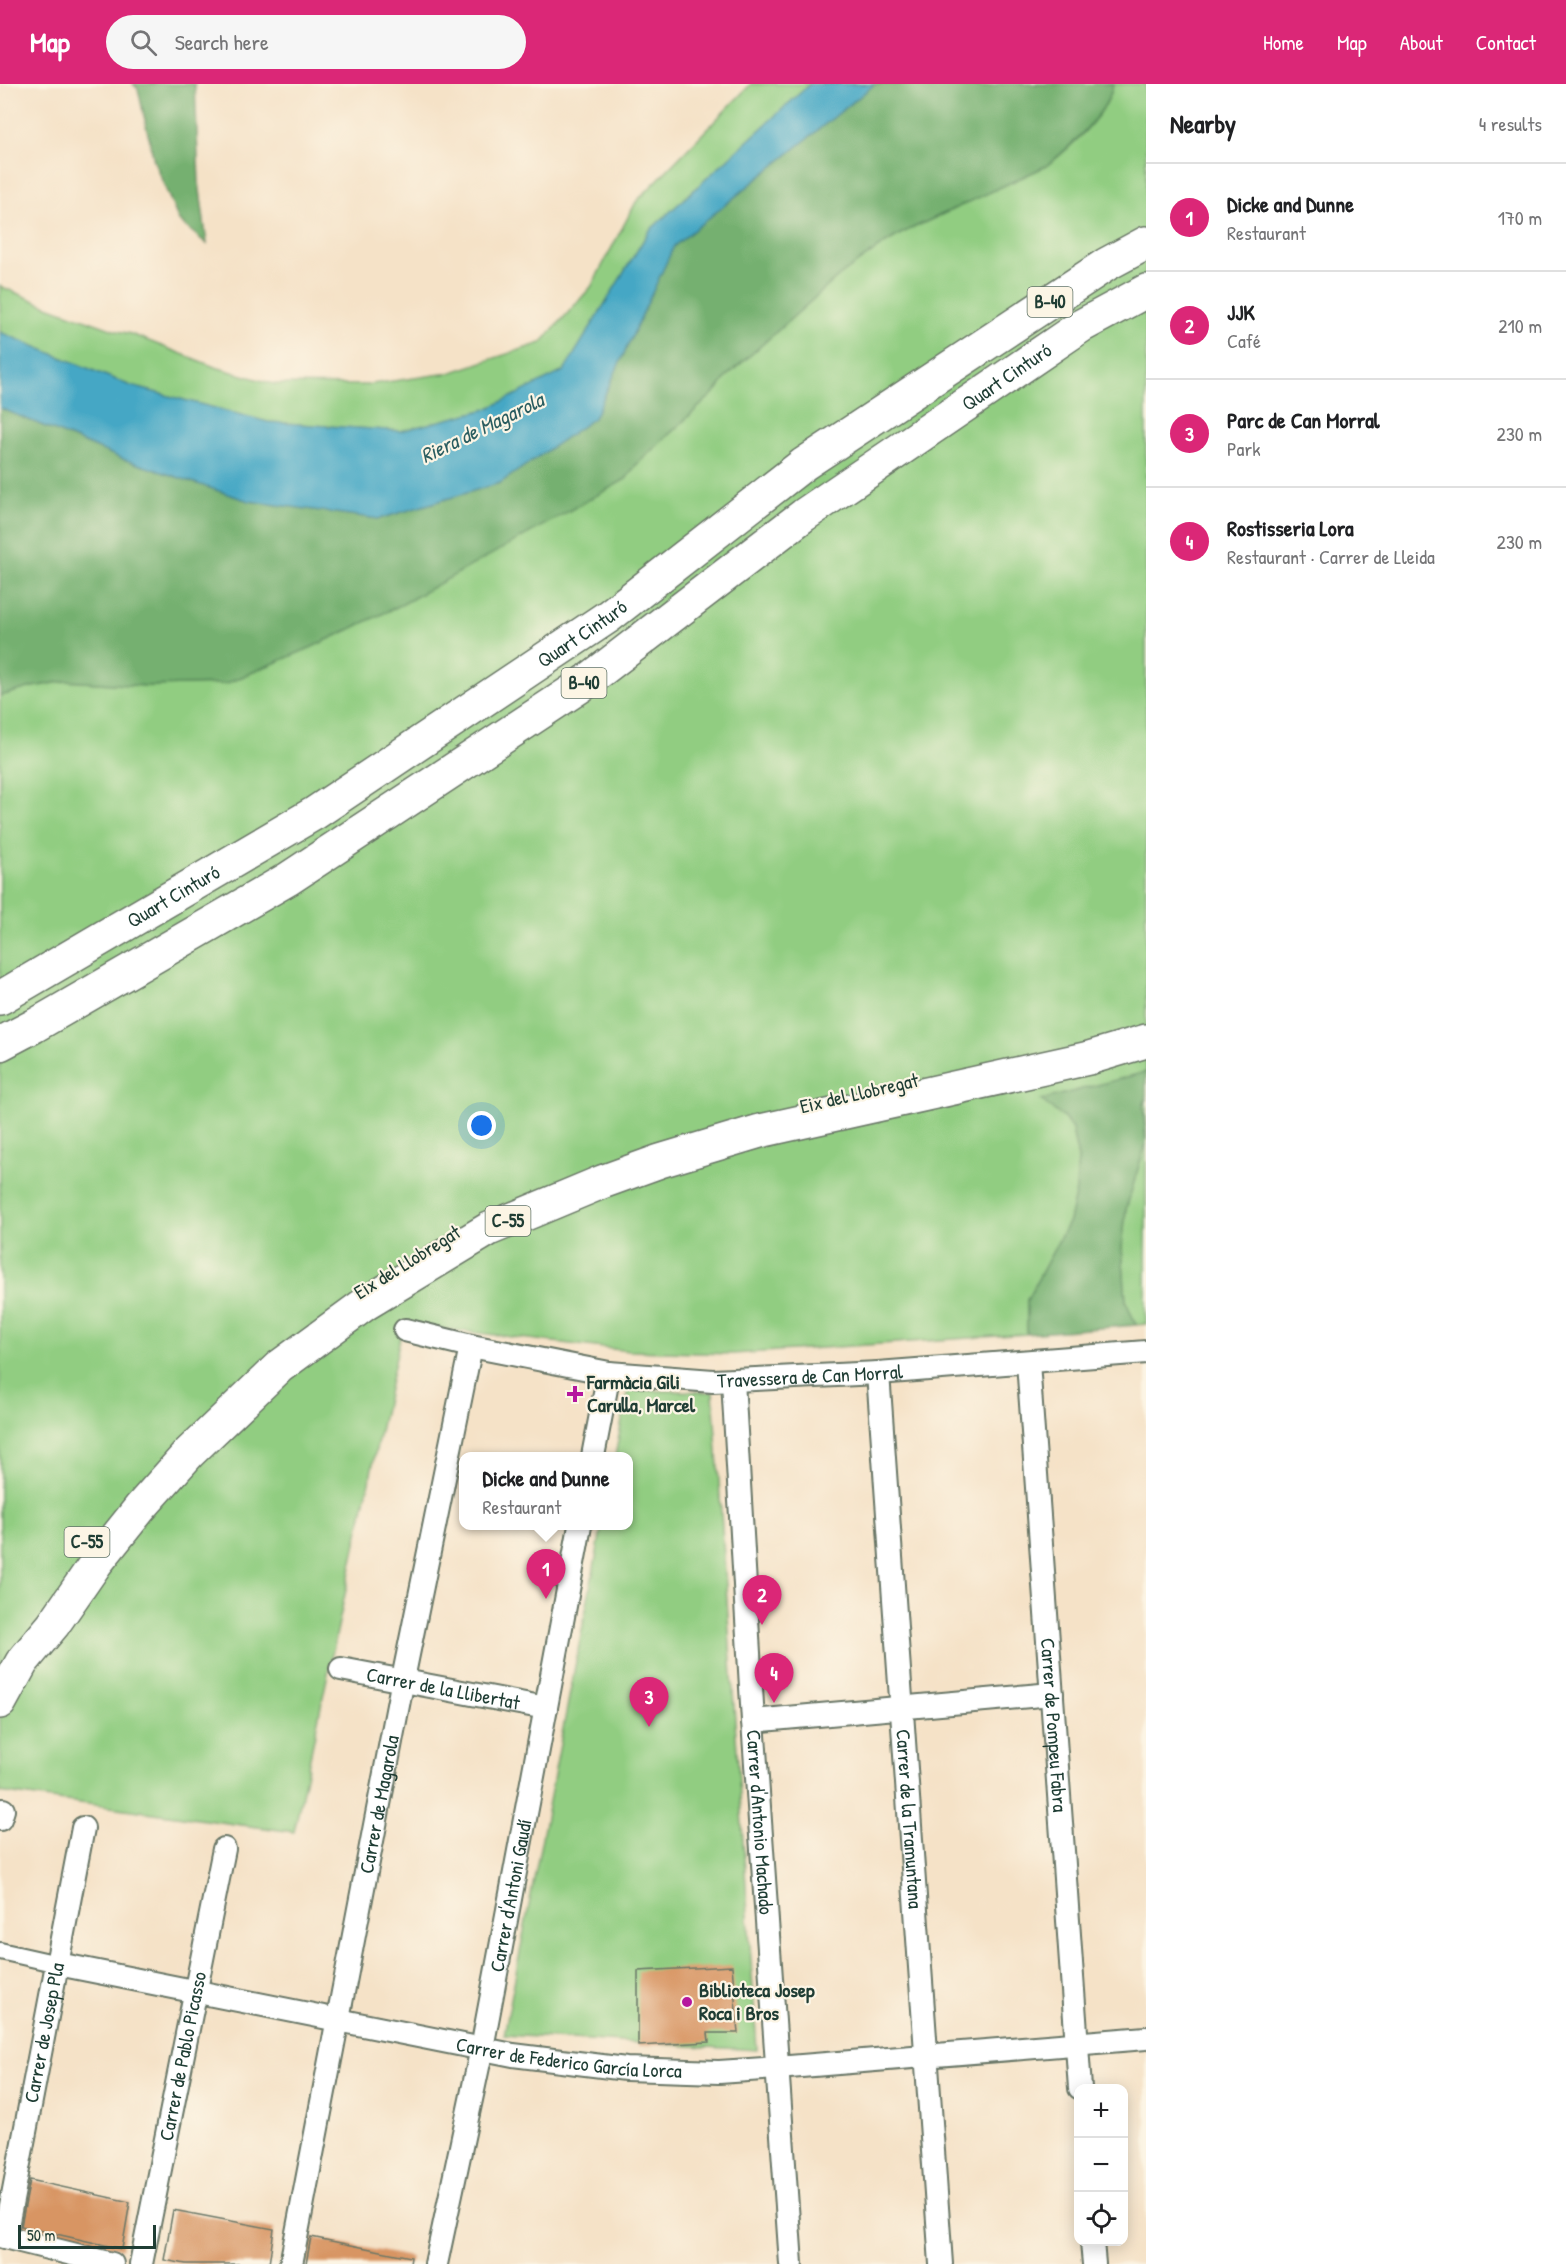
<!DOCTYPE html>
<html lang="en">
<head>
<meta charset="utf-8">
<style>
  :root { --surface:#fff; --page:#f6f6f6; --text:#202124; --muted:#757577; --line:#e0e0e0; --accent:#db2777 }
  body { margin:0; font-family:"Patrick Hand",sans-serif; background:var(--page); color:var(--text) }
  .controls { position:absolute; right:18px; bottom:18px; display:grid; overflow:hidden; border-radius:12px; box-shadow:0 3px 15px #0003 }
  .controls button { width:54px; height:54px; display:grid; place-items:center; padding:0; border:0; border-bottom:2px solid var(--line); background:var(--surface); color:var(--text); font:30px sans-serif }
  .scale { position:absolute; left:18px; bottom:15px; width:138px; box-sizing:border-box; padding-left:6px; border:3px solid #1f3d34; border-top:0; font-size:16px; line-height:21px; white-space:nowrap; color:#1f3d34; -webkit-text-stroke:4px #fcf5e5; paint-order:stroke }
  .you { position:absolute; left:482px; top:1042px; width:21px; height:21px; margin:-15px; border:4px solid #fff; border-radius:50%; background:#1a73e8; box-shadow:0 0 0 9px #1a73e833 }
  .badge { display:grid; place-items:center; width:39px; height:39px; border-radius:50%; background:var(--accent); color:#fff; font-size:20px; font-weight:700 }
  .pin { position:absolute; translate:-50% -50px; filter:drop-shadow(0 2px 3px #0008) }
  .pin::after { content:''; position:absolute; top:32px; width:21px; height:18px; background:inherit; clip-path:polygon(0 0,100% 0,50% 100%) }
  .popup { position:absolute; left:459px; top:1368px; width:174px; height:78px; box-sizing:border-box; display:grid; place-content:center; border-radius:12px; background:var(--surface); filter:drop-shadow(0 2px 4px #0005); font-size:20px; white-space:nowrap; color:var(--muted) }
  .popup b { font-size:22px; color:var(--text) }
  .popup::after { content:''; position:absolute; left:50%; top:100%; margin-left:-12px; border:12px solid transparent; border-top-color:var(--surface) }
  .list { margin:0; padding:0; list-style:none }
  h2 { display:flex; justify-content:space-between; align-items:center; height:78px; margin:0; padding:0 24px; font-size:26px }
  h2 small { font-size:20px; font-weight:400; color:var(--muted) }
  .list li { display:grid; grid-template-columns:39px 1fr auto; gap:18px; align-items:center; box-sizing:border-box; height:108px; padding:0 24px; border-top:2px solid var(--line) }
  .list b { display:block; font-size:22px; white-space:nowrap }
  .list p { margin:0; font-size:20px; white-space:nowrap; color:var(--muted) }
  .list em { font-size:20px; font-style:normal; color:var(--muted) }
  .icon { flex:none; width:33px; height:33px; fill:none; stroke:currentColor; stroke-width:2; stroke-linecap:round; stroke-linejoin:round }
  .map { position:relative; flex:none; width:1146px; height:2180px; overflow:hidden }
  header { display:flex; align-items:center; gap:36px; box-sizing:border-box; height:84px; padding:0 30px; background:var(--accent); color:#fff }
  header strong { font-size:28px }
  nav { display:flex; gap:33px; margin-inline-start:auto; font-size:21px }
  .search { width:420px; height:54px; background:var(--page); display:flex; align-items:center; gap:15px; box-sizing:border-box; padding:0 21px; border-radius:33px; color:var(--muted); font-size:22px }
  main { display:flex }
  aside { flex:1; background:var(--surface) }
  .map>svg:first-child { display:block }
  .green { fill:#91cd81; stroke:#58855a; stroke-width:1.5 }
  .forest { fill:#74b06f; stroke:#4a7652; stroke-width:1.5 }
  .water { fill:#45a7c5; stroke:#32727c; stroke-width:1.5 }
  .building { fill:#d89564 }
  .lines { fill:none; stroke-linecap:round; stroke-linejoin:round }
  .pedestrian-casing { stroke:#6a7767; stroke-width:20 }
  .minor-casing { stroke:#6a7767; stroke-width:26 }
  .trunk-casing { stroke:#6a7767; stroke-width:36 }
  .motorway-casing { stroke:#6a7767; stroke-width:36 }
  .pedestrian { stroke:#fff; stroke-width:16 }
  .minor { stroke:#fff; stroke-width:22 }
  .trunk { stroke:#fff; stroke-width:33 }
  .motorway { stroke:#fff; stroke-width:33 }
  .poi-dot { fill:#b5179e; stroke:#fcf5e5; stroke-width:2 }
  .labels { text-anchor:middle; stroke-width:4.5; stroke-linejoin:round; paint-order:stroke }
  .shield { fill:#fcf5e5; stroke:#617469; stroke-width:1.5 }
  .shield-label { font-size:18px; font-weight:bold; fill:#1f3d34 }
  .street-label { font-size:20px; fill:#1f3d34; stroke:#fcf5e5 }
  .poi-label { font-size:20px; font-weight:bold; fill:#1f3d34; stroke:#fcf5e5; text-anchor:start }
  .water-label { font-size:21px; font-style:italic; fill:#2a5d60; stroke:#fcf5e5 }
</style>
</head>
<body>
<header>
<strong>Map</strong>
<div class="search"><svg class="icon" aria-label="search" viewBox="0 0 24 24"><circle cx="10" cy="10" r="6"/><path d="M15 15l6 6"/></svg>Search here</div>
<nav><a>Home</a><a>Map</a><a>About</a><a>Contact</a></nav>
</header>
<main>
<div class="map">
<svg width="1146" height="2180" viewBox="0 0 1146 2180">
  <rect width="100%" height="100%" fill="#fcf5e5"/>
  <filter id="ink" filterUnits="userSpaceOnUse"><feTurbulence type="fractalNoise" baseFrequency=".0167" numOctaves="2"/><feDisplacementMap in="SourceGraphic" scale="12" xChannelSelector="R" yChannelSelector="G"/><feConvolveMatrix kernelMatrix="1 2 1 2 8 2 1 2 1" color-interpolation-filters="sRGB"/></filter>
  <filter id="wash" filterUnits="userSpaceOnUse"><feTurbulence type="fractalNoise" baseFrequency=".008" numOctaves="4" result="noise"/><feDisplacementMap in="SourceGraphic" scale="24" xChannelSelector="R" yChannelSelector="G"/><feGaussianBlur stdDeviation="1.35" result="paint"/><feColorMatrix in="noise" values="0 0 0 0 0 0 0 0 0 0 0 0 0 0 0 0 0 1.4 0 .05"/><feComposite in="paint" operator="in"/></filter>
  <g filter="url(#wash)">
    <rect width="100%" height="100%" fill="#f5e2c7"/>
    <path class="green" d="M751 0H810L649 147 564 287 487 325 401 347 268 338 131 302 0 248V202L42 220 114 246 131 250 215 283 274 300 365 301 449 289 541 259 591 203 636 118Z
      M1113 0H1146V988L1042 1016 1064 1034 1072 1045 1078 1074 1076 1107 1069 1137 1027 1216V1250L733 1270 629 1267 403 1240 294 1748 0 1708V612L32 603 66 597 147 602 225 600 349 546 626 395 636 381 717 306 728 291 839 192 884 160 902 149 1046 82C1068 66 1110 28 1113 0Z
      M1146 1016V1240L1136 1241 1126 1218 1122 1164 1126 1125 1146 1058 1143 1021Z
      M628 1306 713 1308 757 1966 504 1951 602 1442H628V1372H615Z"/>
    <path class="forest" d="M133 0H195L199 98 207 160 179 137 154 77 138 5Z
      M875 0H968L982 3 1000 0H1113C1110 27 1067 66 1046 82L902 149 884 160 839 192 728 291 717 306 636 381 626 395 403 520 310 564 225 600 147 602 66 597 32 603 0 612V324L123 375 249 417 379 435 500 399 594 334 674 162Z
      M1146 988V1016L1143 1021 1146 1058 1126 1125 1122 1164 1126 1218 1136 1241 1027 1250V1216L1069 1137 1076 1107 1078 1074 1072 1045 1064 1034 1041 1016Z"/>
    <path class="water" d="M810 0H875L674 162 594 334 500 399 379 435 249 417 123 375 0 324V248L131 302 268 338 401 347 487 325 564 287 649 147Z"/>
    <g id="blocks">
      <path class="building" d="M732 1882 738 1949H708L709 1958 638 1962V1887Z
        M30 2096 130 2118 122 2165 21 2142Z
        M173 2126 274 2145 269 2180H186L164 2176Z
        M311 2153 411 2173 410 2180H306Z"/>
    </g>
  </g>
  <g filter="url(#ink)">
    <use href="#blocks" fill-opacity="0" stroke="#6a7767" stroke-width="1.5"/>
    <g class="lines">
      <defs>
        <path id="pedestrian" d="M0 1867 58 1880"/>
        <g id="minor">
          <path id="s1" d="M405 1246 471 1262 609 1289 713 1297 878 1289 1146 1268"/>
          <path id="s2" d="M1028 1278 1080 2004"/>
          <path id="s3" d="M878 1289 941 2180"/>
          <path id="s4" d="M733 1297 753 1637 791 2180"/>
          <path d="M593 1372 609 1289"/>
          <path id="s5" d="M341 1585 546 1624"/>
          <path d="M753 1637 1052 1610"/>
          <path d="M0 1735 3 1726"/>
          <path id="s6" d="M58 1880 513 1971 626 1985 719 1988 777 1984 1146 1954"/>
          <path d="M0 2152 112 2180"/>
          <path id="s7" d="M5 2153 83 1744"/>
          <path d="M1092 2158 1094 2180"/>
          <path id="s8" d="M141 2180 224 1765"/>
          <path id="s9" d="M291 2180 403 1595 471 1262"/>
          <path id="s10" d="M436 2180 482 1964 580 1442"/>
        </g>
        <path id="trunk" d="M0 1618 22 1578 53 1541 96 1479 140 1424 189 1369 279 1283 365 1220 489 1145 602 1098 660 1077 760 1047 1089 974 1146 957"/>
        <g id="motorway">
          <path id="s11" d="M0 914 315 729 609 532 804 380 1107 180 1146 159"/>
          <path id="s12" d="M0 960 34 942 288 795 582 601 804 431 1081 242 1146 207"/>
        </g>
      </defs>
      <use href="#pedestrian" class="pedestrian-casing"/>
      <use href="#minor" class="minor-casing"/>
      <use href="#trunk" class="trunk-casing"/>
      <use href="#motorway" class="motorway-casing"/>
      <use href="#pedestrian" class="pedestrian"/>
      <use href="#minor" class="minor"/>
      <use href="#trunk" class="trunk"/>
      <use href="#motorway" class="motorway"/>
    </g>
  </g>
  <g class="poi-dot">
    <path d="M572 1301h6v6h6v6h-6v6h-6v-6h-6v-6h6z"/>
    <circle cx="687" cy="1918" r="6"/>
  </g>
  <g class="labels">
    <g class="shield">
      <rect x="1027.5" y="203" width="45" height="30" rx="4.5"/>
      <rect x="561.5" y="584" width="45" height="30" rx="4.5"/>
      <rect x="485.5" y="1122" width="45" height="30" rx="4.5"/>
      <rect x="64.5" y="1443" width="45" height="30" rx="4.5"/>
    </g>
    <g class="shield-label">
      <text x="1050" y="224">B-40</text>
      <text x="584" y="605">B-40</text>
      <text x="508" y="1143">C-55</text>
      <text x="87" y="1464">C-55</text>
    </g>
    <g class="street-label">
      <text dy="7" stroke="none"><textPath href="#s12" startOffset="1209">Quart Cinturó</textPath></text>
      <text dy="7" stroke="none"><textPath href="#s11" startOffset="687">Quart Cinturó</textPath></text>
      <text dy="7" stroke="none"><textPath href="#s11" startOffset="201">Quart Cinturó</textPath></text>
      <text transform="translate(859 1009) rotate(-13)" y="7">Eix del Llobregat</text>
      <text transform="translate(407 1178) rotate(-32)" y="7">Eix del Llobregat</text>
      <text dy="7" stroke="none"><textPath href="#s1" startOffset="410">Travessera de Can Morral</textPath></text>
      <text dy="7" stroke="none"><textPath href="#s5" startOffset="104">Carrer de la Llibertat</textPath></text>
      <text dy="7" stroke="none"><textPath href="#s2" startOffset="364">Carrer de Pompeu Fabra</textPath></text>
      <text dy="7" stroke="none"><textPath href="#s9" startOffset="468">Carrer de Magarola</textPath></text>
      <text dy="7" stroke="none"><textPath href="#s3" startOffset="447">Carrer de la Tramuntana</textPath></text>
      <text dy="7" stroke="none"><textPath href="#s4" startOffset="442">Carrer d'Antonio Machado</textPath></text>
      <text dy="7" stroke="none"><textPath href="#s10" startOffset="376">Carrer d'Antoni Gaudí</textPath></text>
      <text dy="7" stroke="none"><textPath href="#s7" startOffset="208">Carrer de Josep Pla</textPath></text>
      <text dy="7" stroke="none"><textPath href="#s6" startOffset="520">Carrer de Federico García Lorca</textPath></text>
      <text dy="7" stroke="none"><textPath href="#s8" startOffset="212">Carrer de Pablo Picasso</textPath></text>
    </g>
    <g class="poi-label">
      <text x="587" y="1305">Farmàcia Gili<tspan x="587" dy="23">Carulla, Marcel</tspan></text>
      <text x="699" y="1913">Biblioteca Josep<tspan x="699" dy="23">Roca i Bros</tspan></text>
    </g>
    <g class="water-label">
      <text transform="translate(482 344) rotate(-26)" y="7">Riera de Magarola</text>
    </g>
  </g>
</svg>
<div class="controls">
<button>+</button>
<button>−</button>
<button><svg class="icon" aria-label="locate" viewBox="0 0 24 24"><circle cx="12" cy="12" r="6"/><path d="M12 2v4M12 18v4M2 12h4M18 12h4"/></svg></button>
</div>
<div class="scale">50 m</div>
<div class="you"></div>
<div class="pin badge" style="left:546px;top:1515px">1</div>
<div class="popup"><b>Dicke and Dunne</b>Restaurant</div>
<div class="pin badge" style="left:762px;top:1541px">2</div>
<div class="pin badge" style="left:649px;top:1643px">3</div>
<div class="pin badge" style="left:774px;top:1619px">4</div>
</div>
<aside>
<h2>Nearby<small>4 results</small></h2>
<ul class="list">
<li><span class="badge">1</span><div><b>Dicke and Dunne</b><p>Restaurant</p></div><em>170 m</em></li>
<li><span class="badge">2</span><div><b>JJK</b><p>Café</p></div><em>210 m</em></li>
<li><span class="badge">3</span><div><b>Parc de Can Morral</b><p>Park</p></div><em>230 m</em></li>
<li><span class="badge">4</span><div><b>Rostisseria Lora</b><p>Restaurant · Carrer de Lleida</p></div><em>230 m</em></li>
</ul>
</aside>
</main>
</body>
</html>
